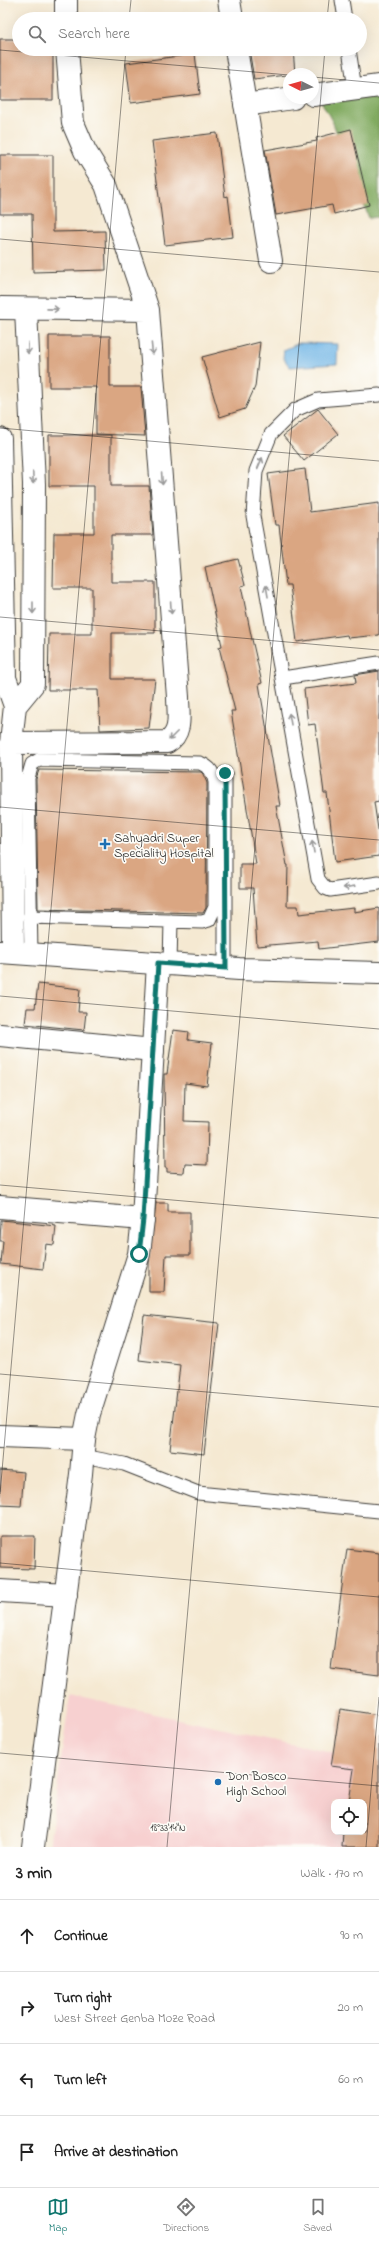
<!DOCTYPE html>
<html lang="en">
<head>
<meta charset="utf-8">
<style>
  :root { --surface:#fff; --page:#f2f2f2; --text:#222; --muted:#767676; --line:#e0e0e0; --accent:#0f766e }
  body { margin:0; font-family:"Indie Flower",sans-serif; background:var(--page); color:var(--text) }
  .controls { position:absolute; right:12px; bottom:12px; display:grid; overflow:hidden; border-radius:8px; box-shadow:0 4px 16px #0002 }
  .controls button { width:36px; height:36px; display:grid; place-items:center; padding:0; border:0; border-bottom:1px solid var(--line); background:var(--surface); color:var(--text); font:20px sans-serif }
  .compass { position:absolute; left:283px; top:68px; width:36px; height:36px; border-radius:50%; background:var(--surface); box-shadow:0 4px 16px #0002; rotate:275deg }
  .stop { position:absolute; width:12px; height:12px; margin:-9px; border:3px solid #0f766e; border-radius:50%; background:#fff }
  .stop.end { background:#0f766e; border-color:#fff; box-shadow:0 1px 4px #0008 }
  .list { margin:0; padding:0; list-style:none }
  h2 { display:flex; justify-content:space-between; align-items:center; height:52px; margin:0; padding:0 16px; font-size:17px }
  h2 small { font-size:13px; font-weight:400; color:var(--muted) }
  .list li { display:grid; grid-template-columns:26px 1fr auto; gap:12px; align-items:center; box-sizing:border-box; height:72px; padding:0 16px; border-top:1px solid var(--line) }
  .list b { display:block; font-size:15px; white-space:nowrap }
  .list p { margin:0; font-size:13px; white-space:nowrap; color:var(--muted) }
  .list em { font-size:13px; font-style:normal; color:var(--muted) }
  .icon { flex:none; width:22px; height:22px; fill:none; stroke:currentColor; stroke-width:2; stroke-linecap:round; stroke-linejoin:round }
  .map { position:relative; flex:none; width:379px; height:1847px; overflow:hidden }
  .search { position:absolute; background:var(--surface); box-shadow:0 4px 16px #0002; left:12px; right:12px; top:12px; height:44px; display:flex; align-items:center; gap:10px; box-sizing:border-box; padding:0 14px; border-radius:22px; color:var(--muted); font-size:15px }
  .sheet { height:340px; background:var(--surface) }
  nav { display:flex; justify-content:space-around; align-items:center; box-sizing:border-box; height:56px; border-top:1px solid var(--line); background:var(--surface); font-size:11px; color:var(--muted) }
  nav a { display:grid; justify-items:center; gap:2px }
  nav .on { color:var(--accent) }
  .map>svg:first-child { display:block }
  .built { fill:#f7d0d0; fill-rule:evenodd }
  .forest { fill:#81aa60; stroke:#4e633e }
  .water { fill:#70b5e6; stroke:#466881 }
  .building { fill:#daa682 }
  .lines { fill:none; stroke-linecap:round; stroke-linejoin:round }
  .lane-casing { stroke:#3d3b37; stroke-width:15 }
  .street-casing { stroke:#3d3b37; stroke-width:24 }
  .secondary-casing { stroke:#3d3b37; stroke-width:24 }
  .lane { stroke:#fff; stroke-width:13 }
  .street { stroke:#fff; stroke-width:22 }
  .secondary { stroke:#fff; stroke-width:22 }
  .oneway { stroke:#999 }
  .route { stroke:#0f766e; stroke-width:5 }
  .ticks { fill:none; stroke:#1c1c1c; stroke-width:1; stroke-opacity:0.45 }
  .poi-dot { fill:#1f6fb2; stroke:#fdfcf7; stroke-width:1.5 }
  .labels { text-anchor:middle; stroke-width:3.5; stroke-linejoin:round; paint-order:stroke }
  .poi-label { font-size:13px; fill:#1c1c1c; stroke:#fdfcf7; text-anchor:start }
  .ticks-label { font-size:10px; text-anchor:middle; fill:#1c1c1c; stroke:#fdfcf7; stroke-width:3.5; stroke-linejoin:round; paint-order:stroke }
</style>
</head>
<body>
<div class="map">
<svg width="379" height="1847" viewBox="0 0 379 1847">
  <rect width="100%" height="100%" fill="#fdfcf7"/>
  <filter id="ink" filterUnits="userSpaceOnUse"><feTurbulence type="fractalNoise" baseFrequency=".025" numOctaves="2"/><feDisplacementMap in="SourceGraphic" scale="8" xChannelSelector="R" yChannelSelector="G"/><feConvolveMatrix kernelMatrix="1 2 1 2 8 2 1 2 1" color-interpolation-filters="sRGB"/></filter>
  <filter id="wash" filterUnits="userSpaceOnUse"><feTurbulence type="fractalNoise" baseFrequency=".012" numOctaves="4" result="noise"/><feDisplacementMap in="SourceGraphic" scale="16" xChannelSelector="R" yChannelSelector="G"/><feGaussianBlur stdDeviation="0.9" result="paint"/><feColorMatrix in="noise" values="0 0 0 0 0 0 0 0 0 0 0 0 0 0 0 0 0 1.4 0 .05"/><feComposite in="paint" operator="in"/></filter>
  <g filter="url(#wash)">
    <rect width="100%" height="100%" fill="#f5e9d2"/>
    <path class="built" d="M70 1696 379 1762V1847H49ZM334 1802H364V1832H334Z"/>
    <path class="forest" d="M379 93V217L369 218 333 123 321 101Z"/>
    <path class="water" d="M299 343 338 344 337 364 290 367 283 358 284 350Z"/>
    <g id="blocks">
      <path class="building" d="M0 39H19V49H53V100H0Z
        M249 49H293L295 74 254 79Z
        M195 54 200 94 131 103 126 63Z
        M351 129 369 205 334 214 332 205 276 215 265 150 317 141 316 138Z
        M217 133 225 197 228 196 233 237 165 245 152 141Z
        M0 155H53V232L105 231 106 270 33 272 32 214H0Z
        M49 336H110V387H141L145 436 96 434V387H49Z
        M260 342 255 387 245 409 220 417 202 357Z
        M318 409 338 434 304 461 283 436Z
        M49 435H111V486H149L153 535H111V582H155V633H112V679H155L149 728 100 730 98 690H48L49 634H92V588H53L54 533H94V486H49Z
        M305 469 310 512 379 503V635L348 638 347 635 297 642 290 585H286L279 525H275L268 474Z
        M238 559 245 585 241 586 251 635 262 683 259 684 280 806H276L287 865H288L287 906H298L299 914 354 908V912L379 908V942L319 949 318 941 257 946 253 888H240V864H256L231 711H235L219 647 222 646 205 567Z
        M379 671V801L374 802 379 836V856L335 862 327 793H324L315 724 308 725 304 689 356 683 355 675Z
        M39 770 201 772 203 774 207 783 206 908 203 913 38 909 36 779Z
        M38 984 80 989 78 1012H86L84 1030 25 1024 27 1008H35Z
        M173 1030 189 1032 188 1040 212 1043 207 1086 185 1083 184 1121 208 1122 207 1165 185 1164 184 1173 167 1172V1168H165L164 1074H167Z
        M156 1203H168V1212H190V1255H166L164 1292H149V1263Z
        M1 1220 56 1226 54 1245 46 1244 43 1269 1 1264 3 1241H0Z
        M144 1315 219 1323 204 1454 170 1450 180 1365 139 1360Z
        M0 1470 24 1472 21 1506 0 1505Z
        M0 1536H35L34 1569 0 1568Z
        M347 1549 379 1553V1675L331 1669Z
        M340 1709 379 1715V1847H342L343 1832H364V1802H349L354 1769 331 1766Z"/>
    </g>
  </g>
  <g filter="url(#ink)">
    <use href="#blocks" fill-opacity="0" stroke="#3d3b37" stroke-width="1"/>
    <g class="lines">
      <defs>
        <path id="lane" d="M342 0 345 19
          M349 49 355 89
          M379 395 318 400 295 410 271 434 256 471 253 516 318 879 325 888 330 890 379 883
          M283 678 379 663
          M225 773V968
          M29 917 202 922 209 920 215 907V782C213 772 210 767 200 763L39 760 32 764 28 778 31 954
          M170 964 171 921
          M83 1456 124 1464 198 1493 379 1511"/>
        <path id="street" d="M66 0V19
          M229 0 232 19
          M236 49 271 261
          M313 95 379 86
          M245 105 293 98
          M0 308 148 310
          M0 439 5 678 15 706 11 743 13 952
          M15 706 33 684 34 484 26 309
          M11 743 167 742C183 733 178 713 178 697L148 310 106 185 85 151 73 123 67 49
          M0 1035 153 1050
          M0 1207 143 1219
          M0 1436 84 1439
          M0 1591 66 1595"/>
        <path id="secondary" d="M0 952 239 969 379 973
          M33 1847 81 1474 84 1439 89 1414 139 1254 143 1219 158 963"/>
      </defs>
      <use href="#lane" class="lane-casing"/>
      <use href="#street" class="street-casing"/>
      <use href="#secondary" class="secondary-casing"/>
      <use href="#lane" class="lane"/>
      <use href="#street" class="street"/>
      <use href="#secondary" class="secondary"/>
    </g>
    <defs><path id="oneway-shaft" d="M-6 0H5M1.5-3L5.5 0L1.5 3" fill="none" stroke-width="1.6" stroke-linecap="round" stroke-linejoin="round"/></defs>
    <g class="oneway">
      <use href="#oneway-shaft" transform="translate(53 309) rotate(1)"/>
      <use href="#oneway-shaft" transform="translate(28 348) rotate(88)"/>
      <use href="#oneway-shaft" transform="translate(152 349) rotate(84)"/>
      <use href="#oneway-shaft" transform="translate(260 463) rotate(-67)"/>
      <use href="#oneway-shaft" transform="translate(33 478) rotate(88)"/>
      <use href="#oneway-shaft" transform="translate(162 479) rotate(86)"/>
      <use href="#oneway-shaft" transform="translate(267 591) rotate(-100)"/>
      <use href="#oneway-shaft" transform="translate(33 608) rotate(90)"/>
      <use href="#oneway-shaft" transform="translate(171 608) rotate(86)"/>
      <use href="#oneway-shaft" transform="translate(290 719) rotate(-100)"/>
      <use href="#oneway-shaft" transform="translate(173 736) rotate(135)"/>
      <use href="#oneway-shaft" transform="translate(313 847) rotate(-100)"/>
      <use href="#oneway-shaft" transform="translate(349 887) rotate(172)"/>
    </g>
  </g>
  <g class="lines" filter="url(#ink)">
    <path class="route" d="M139 1254 143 1219 158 963 226 968 225 773"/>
  </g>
  <path class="ticks" d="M129 19 131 0M327 19 329 0M0 50 289 75M313 77 379 83M0 239 379 272M0 428 379 461M0 617 379 650M0 807 379 840M0 996 379 1029M0 1185 379 1218M0 1374 379 1407M0 1494 126 49M0 1563 379 1597M0 1753 379 1786M167 1847 325 49M366 1847 379 1697"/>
  <g class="poi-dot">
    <path d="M103 838h4v4h4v4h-4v4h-4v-4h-4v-4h4z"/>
    <circle cx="218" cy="1782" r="4"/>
  </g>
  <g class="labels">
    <g class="poi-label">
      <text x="114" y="842">Sahyadri Super<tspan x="114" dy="15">Speciality Hospital</tspan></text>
      <text x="226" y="1780">Don Bosco<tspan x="226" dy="15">High School</tspan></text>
    </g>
  </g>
  <g class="ticks-label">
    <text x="168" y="1831">18°33'14"N</text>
  </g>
</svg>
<div class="controls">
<button><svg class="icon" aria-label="locate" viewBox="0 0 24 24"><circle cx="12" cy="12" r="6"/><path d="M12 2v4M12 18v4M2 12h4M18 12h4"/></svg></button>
</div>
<svg class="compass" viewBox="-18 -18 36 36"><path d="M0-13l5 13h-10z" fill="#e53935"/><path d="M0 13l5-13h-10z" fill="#767676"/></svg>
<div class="stop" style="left:139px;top:1254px"></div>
<div class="stop end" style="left:225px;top:773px"></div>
<div class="search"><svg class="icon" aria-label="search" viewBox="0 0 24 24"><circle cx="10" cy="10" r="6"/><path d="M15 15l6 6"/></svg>Search here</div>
</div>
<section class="sheet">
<h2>3 min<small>Walk · 170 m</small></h2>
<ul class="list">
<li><svg class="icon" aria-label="ahead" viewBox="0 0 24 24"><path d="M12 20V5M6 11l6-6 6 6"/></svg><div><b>Continue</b></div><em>90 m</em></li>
<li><svg class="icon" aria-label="right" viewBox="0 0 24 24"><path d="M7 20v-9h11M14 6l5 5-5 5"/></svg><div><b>Turn right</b><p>West Street Genba Moze Road</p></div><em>20 m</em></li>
<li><svg class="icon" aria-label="left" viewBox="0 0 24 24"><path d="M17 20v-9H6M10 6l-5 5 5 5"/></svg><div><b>Turn left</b></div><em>60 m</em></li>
<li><svg class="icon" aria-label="arrive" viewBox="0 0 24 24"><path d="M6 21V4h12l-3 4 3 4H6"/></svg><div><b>Arrive at destination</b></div></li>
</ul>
</section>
<nav>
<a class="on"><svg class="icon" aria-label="map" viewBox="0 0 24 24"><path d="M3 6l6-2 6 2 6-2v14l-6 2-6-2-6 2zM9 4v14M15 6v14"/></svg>Map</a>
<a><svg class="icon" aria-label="directions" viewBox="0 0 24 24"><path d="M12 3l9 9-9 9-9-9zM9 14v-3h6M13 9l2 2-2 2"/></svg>Directions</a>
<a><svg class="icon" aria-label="saved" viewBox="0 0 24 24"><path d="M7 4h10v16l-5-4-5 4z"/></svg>Saved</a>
</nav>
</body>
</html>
